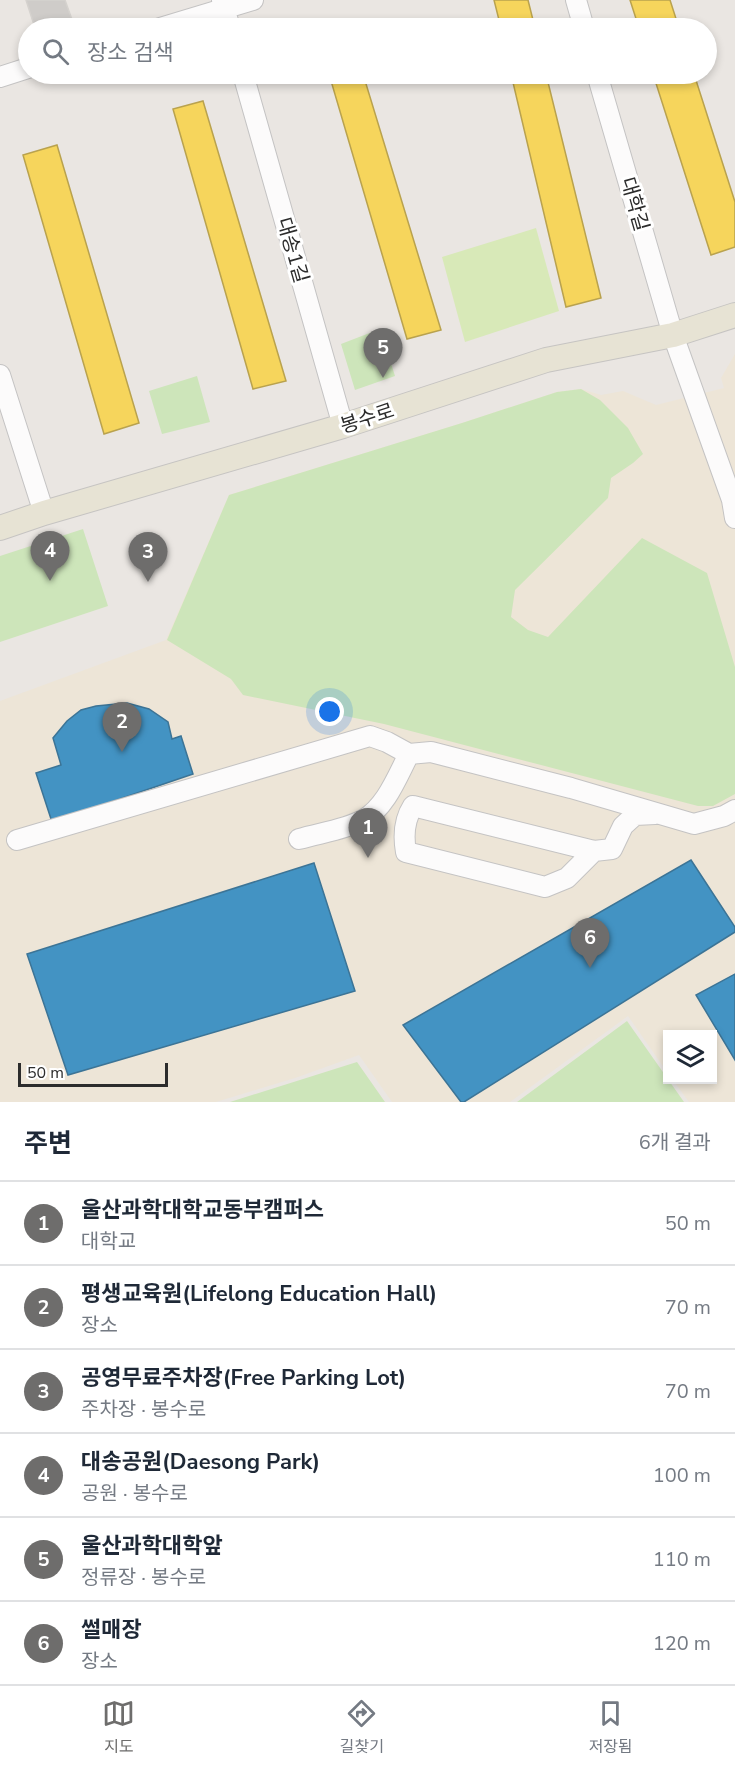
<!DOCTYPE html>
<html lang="ko">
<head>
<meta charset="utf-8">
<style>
  :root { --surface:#fff; --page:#f6f6f7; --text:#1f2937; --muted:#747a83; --line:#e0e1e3; --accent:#6e6d6c }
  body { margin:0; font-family:"Nunito Sans","Noto Sans KR",sans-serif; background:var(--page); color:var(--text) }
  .controls { position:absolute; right:18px; bottom:18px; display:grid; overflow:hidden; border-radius:0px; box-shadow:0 3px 9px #0003 }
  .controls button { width:54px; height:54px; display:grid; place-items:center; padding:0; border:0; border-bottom:2px solid var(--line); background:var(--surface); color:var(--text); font:30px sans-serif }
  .scale { position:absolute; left:18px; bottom:15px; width:150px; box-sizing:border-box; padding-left:6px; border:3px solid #2c2c2c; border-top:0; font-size:16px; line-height:21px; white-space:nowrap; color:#2c2c2c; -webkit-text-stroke:4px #fff; paint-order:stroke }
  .you { position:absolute; left:330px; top:712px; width:21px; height:21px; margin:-15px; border:4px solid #fff; border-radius:50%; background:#1a73e8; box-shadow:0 0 0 9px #1a73e833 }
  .badge { display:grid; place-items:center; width:39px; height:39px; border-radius:50%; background:var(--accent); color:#fff; font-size:20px; font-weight:700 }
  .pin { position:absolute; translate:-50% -50px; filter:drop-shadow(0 2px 3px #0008) }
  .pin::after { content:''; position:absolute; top:32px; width:21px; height:18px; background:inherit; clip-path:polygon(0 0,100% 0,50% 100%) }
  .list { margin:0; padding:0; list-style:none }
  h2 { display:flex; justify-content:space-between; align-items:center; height:78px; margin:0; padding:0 24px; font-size:26px }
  h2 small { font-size:20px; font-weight:400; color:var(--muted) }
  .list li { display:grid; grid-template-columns:39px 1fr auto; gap:18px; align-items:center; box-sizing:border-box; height:84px; padding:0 24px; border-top:2px solid var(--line) }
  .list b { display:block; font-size:22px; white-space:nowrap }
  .list p { margin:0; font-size:20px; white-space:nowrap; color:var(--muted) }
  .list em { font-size:20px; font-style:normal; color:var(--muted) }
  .icon { flex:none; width:33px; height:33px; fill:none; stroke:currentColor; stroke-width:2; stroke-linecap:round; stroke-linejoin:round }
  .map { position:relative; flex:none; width:735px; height:1102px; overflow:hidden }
  .search { position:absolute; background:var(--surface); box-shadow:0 3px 9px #0003; left:18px; right:18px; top:18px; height:66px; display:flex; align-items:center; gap:15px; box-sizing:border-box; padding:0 21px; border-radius:33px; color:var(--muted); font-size:22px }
  .sheet { height:582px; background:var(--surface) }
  nav { display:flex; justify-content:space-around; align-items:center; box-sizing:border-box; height:84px; border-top:2px solid var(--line); background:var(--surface); font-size:16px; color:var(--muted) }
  nav a { display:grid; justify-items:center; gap:3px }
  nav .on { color:var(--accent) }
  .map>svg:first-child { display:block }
  .education { fill:#ede5d7 }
  .green { fill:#cde5ba }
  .pitch { fill:#d8e9b8 }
  .homes { fill:#f6d55c; stroke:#b9a24e; stroke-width:1.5 }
  .schools { fill:#4393c3; stroke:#3c7496; stroke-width:1.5 }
  .building { fill:#cfccc9; stroke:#d5d2ce; stroke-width:1.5 }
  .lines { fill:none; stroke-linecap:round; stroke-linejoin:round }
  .minor-casing { stroke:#c4c3c3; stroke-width:22 }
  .major-casing { stroke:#c6c4c2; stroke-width:26 }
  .minor { stroke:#fcfbfb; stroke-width:20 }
  .major { stroke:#e7e3d4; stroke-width:24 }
  .labels { text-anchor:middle; stroke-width:6; stroke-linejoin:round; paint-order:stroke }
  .street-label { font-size:20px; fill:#2c2c2c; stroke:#fff }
</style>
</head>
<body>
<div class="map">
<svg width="735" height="1102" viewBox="0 0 735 1102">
  <rect width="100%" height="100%" fill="#eae6e2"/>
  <path class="education" d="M735 354V1102H689L673 1080H712V1034H668L667 1072 628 1016 510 1102H392L359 1055 298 1077 216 1102H0V701L166 640 229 495 462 423 557 392 581 389 601 395 623 391 656 405 724 388 721 378Z"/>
  <path class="green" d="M380 329 395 376 355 390 341 344Z
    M197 376 210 422 162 434 149 391Z
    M581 389 600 400 628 428 643 454 633 463 611 478 608 498 515 590 511 617 528 630 548 637 642 538 707 573 735 667V794L713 806H698L384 724 243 695 231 679 167 640 229 495 462 423 557 392Z
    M83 529 108 606 0 642V556Z
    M627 1021 684 1102H517Z
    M357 1062 385 1102H230Z"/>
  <path class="pitch" d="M536 228 559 311 465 342 442 257Z"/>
  <path class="homes" d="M494 0H528L535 28H501Z
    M630 0H670L679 28H639Z
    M329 74H363L441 330 407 339Z
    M511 74H546L601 298 566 307Z
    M653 74H694L735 202V247L711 255Z
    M203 101 286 381 253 389 173 109Z
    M57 145 139 423 104 434 23 155Z"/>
  <path class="schools" d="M127 703 149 709 168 722 172 739 181 736 193 774 52 822 36 773 61 765 53 738 67 721 81 710 96 706Z
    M691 860 735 927V932L464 1102H461L403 1025Z
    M314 863 355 991 68 1075 27 954Z
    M735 974V1060L696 995Z"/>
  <path class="building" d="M26 0H65L75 28H35Z"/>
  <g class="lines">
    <defs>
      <path id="minor" d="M222 0 230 28
        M576 0 584 28
        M160 28 253 0
        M243 74 343 426
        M597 74 673 335 732 500 735 518
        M0 77 28 68
        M0 375 44 513
        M299 839C319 833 344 830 363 820 386 807 397 777 409 754
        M17 840 370 736 387 742 409 754 431 752 571 788 694 824 724 816 735 810
        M594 851 567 878 545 887 406 852C403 835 404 820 413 806L594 851 612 849 623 826 635 815 655 814"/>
      <path id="major" d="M0 528 44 513 343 426 546 360 673 335 735 315"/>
    </defs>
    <use href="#minor" class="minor-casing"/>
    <use href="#major" class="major-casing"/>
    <use href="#minor" class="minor"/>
    <use href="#major" class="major"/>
  </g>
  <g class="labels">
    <g class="street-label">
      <text transform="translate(635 204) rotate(74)" y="7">대학길</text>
      <text transform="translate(293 250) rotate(74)" y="7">대송1길</text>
      <text transform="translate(367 418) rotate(-18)" y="7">봉수로</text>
    </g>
  </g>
</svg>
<div class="controls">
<button><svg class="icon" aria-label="layers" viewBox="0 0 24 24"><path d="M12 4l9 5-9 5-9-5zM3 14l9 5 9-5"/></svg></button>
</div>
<div class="scale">50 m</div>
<div class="you"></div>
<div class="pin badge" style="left:368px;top:858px">1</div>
<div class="pin badge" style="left:122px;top:752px">2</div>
<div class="pin badge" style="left:148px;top:582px">3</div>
<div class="pin badge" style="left:50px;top:581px">4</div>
<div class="pin badge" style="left:383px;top:378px">5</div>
<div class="pin badge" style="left:590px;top:968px">6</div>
<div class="search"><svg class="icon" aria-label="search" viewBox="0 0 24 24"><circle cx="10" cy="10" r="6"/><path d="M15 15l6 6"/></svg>장소 검색</div>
</div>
<section class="sheet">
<h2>주변<small>6개 결과</small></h2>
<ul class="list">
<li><span class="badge">1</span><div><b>울산과학대학교동부캠퍼스</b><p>대학교</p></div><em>50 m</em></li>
<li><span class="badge">2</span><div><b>평생교육원(Lifelong Education Hall)</b><p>장소</p></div><em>70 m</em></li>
<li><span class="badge">3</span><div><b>공영무료주차장(Free Parking Lot)</b><p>주차장 · 봉수로</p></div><em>70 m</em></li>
<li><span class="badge">4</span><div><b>대송공원(Daesong Park)</b><p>공원 · 봉수로</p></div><em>100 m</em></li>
<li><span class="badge">5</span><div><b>울산과학대학앞</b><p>정류장 · 봉수로</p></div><em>110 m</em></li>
<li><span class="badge">6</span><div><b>썰매장</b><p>장소</p></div><em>120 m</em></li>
</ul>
</section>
<nav>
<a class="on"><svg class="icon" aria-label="map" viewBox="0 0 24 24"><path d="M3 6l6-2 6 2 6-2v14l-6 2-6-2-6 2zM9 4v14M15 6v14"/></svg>지도</a>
<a><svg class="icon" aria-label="directions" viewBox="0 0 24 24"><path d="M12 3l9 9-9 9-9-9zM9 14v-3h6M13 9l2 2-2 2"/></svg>길찾기</a>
<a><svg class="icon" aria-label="saved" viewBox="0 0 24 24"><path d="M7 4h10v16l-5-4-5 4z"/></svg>저장됨</a>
</nav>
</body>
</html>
